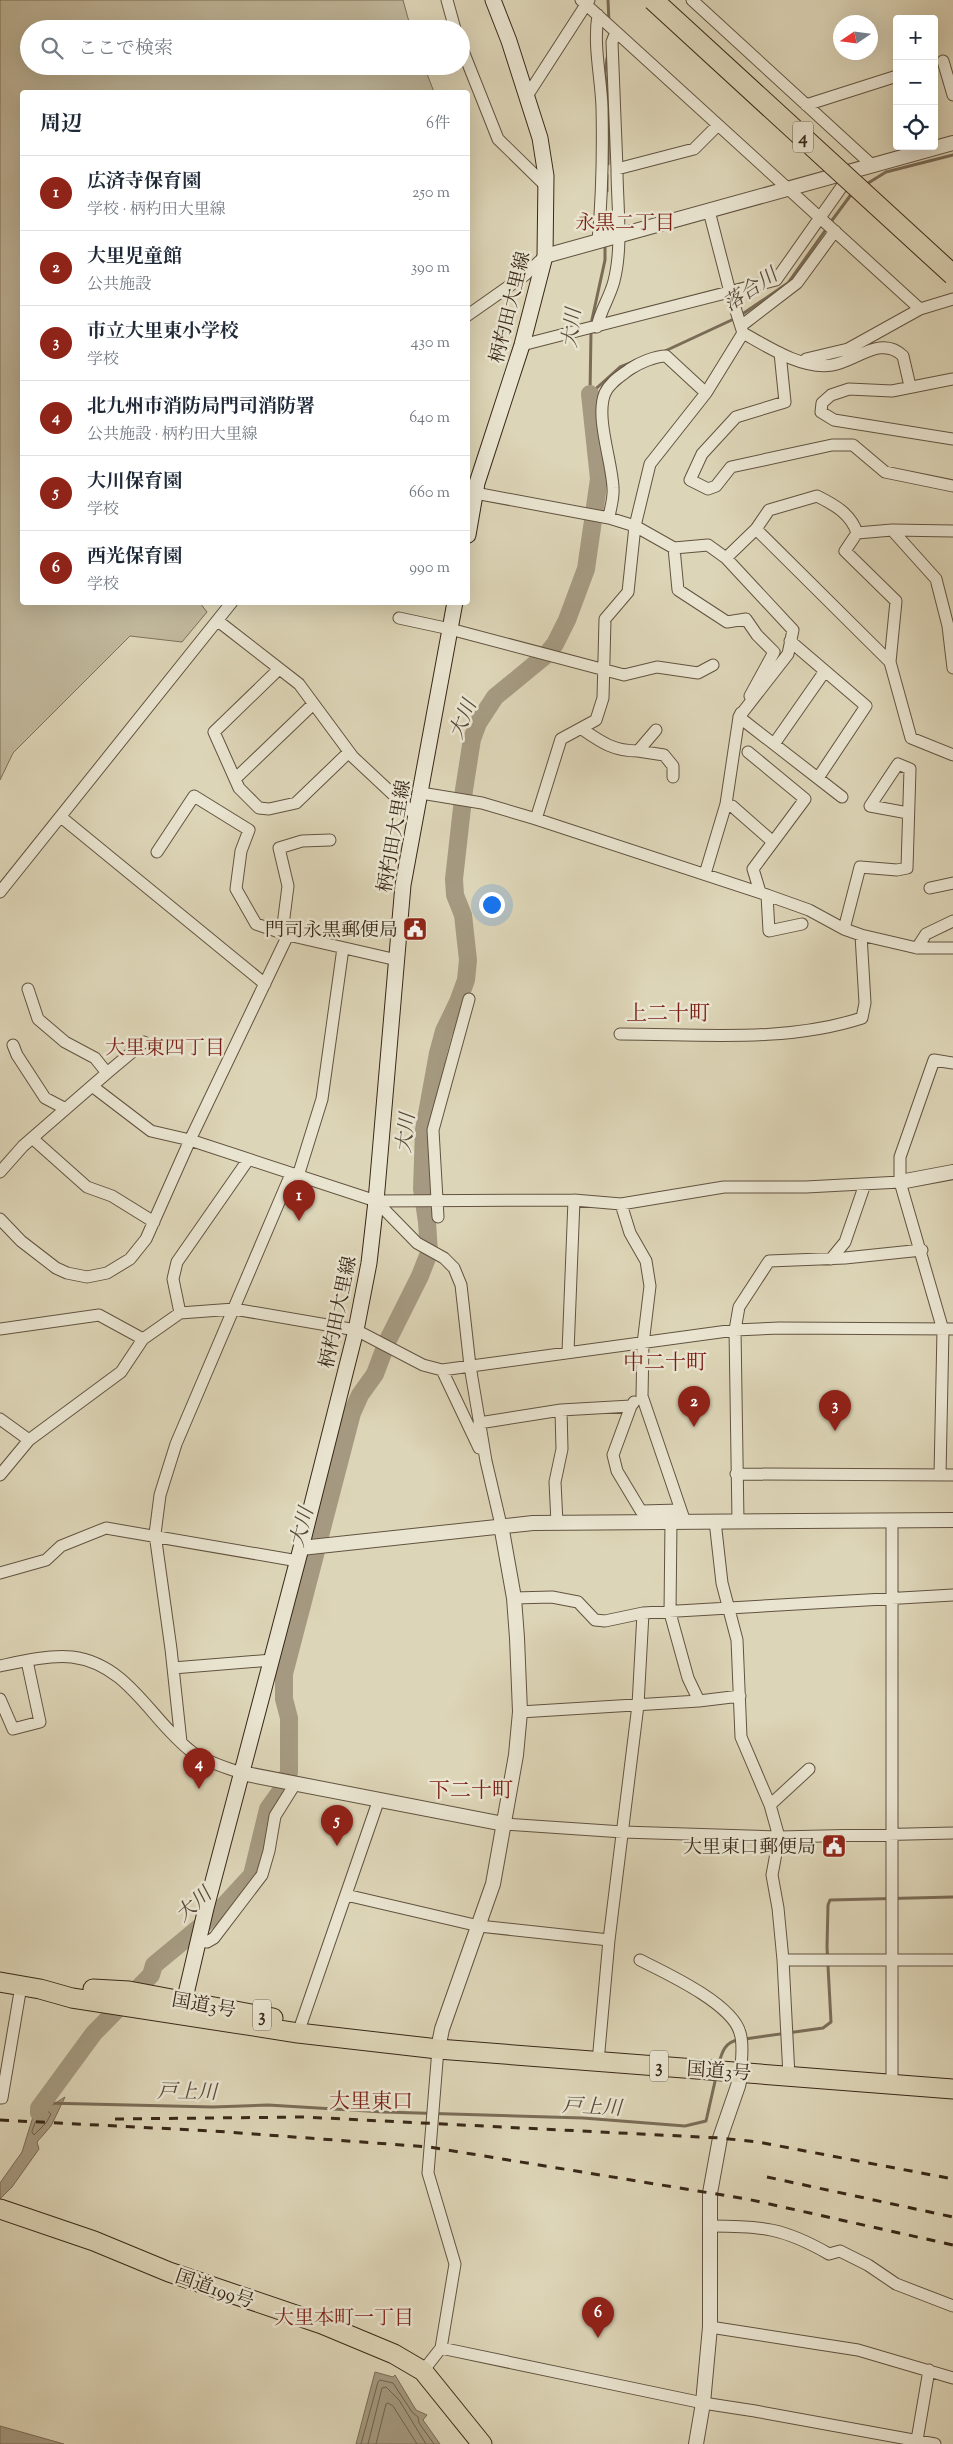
<!DOCTYPE html>
<html lang="ja">
<head>
<meta charset="utf-8">
<style>
  :root { --surface:#fff; --page:#f6f6f7; --text:#1f2937; --muted:#747a83; --line:#e0e1e3; --accent:#8f2418 }
  body { margin:0; font-family:"Sorts Mill Goudy","Noto Serif JP",serif; background:var(--page); color:var(--text) }
  .controls { position:absolute; right:15px; top:15px; display:grid; overflow:hidden; border-radius:5px; box-shadow:0 5px 20px #0002 }
  .controls button { width:45px; height:45px; display:grid; place-items:center; padding:0; border:0; border-bottom:1px solid var(--line); background:var(--surface); color:var(--text); font:25px sans-serif }
  .compass { position:absolute; left:833px; top:15px; width:45px; height:45px; border-radius:50%; background:var(--surface); box-shadow:0 5px 20px #0002; rotate:257deg }
  .you { position:absolute; left:491px; top:904px; width:18px; height:18px; margin:-12px; border:4px solid #fff; border-radius:50%; background:#1a73e8; box-shadow:0 0 0 8px #1a73e833 }
  .badge { display:grid; place-items:center; width:32px; height:32px; border-radius:50%; background:var(--accent); color:#fff; font-size:16px; font-weight:700 }
  .pin { position:absolute; translate:-50% -41px; filter:drop-shadow(0 1px 2px #0008) }
  .pin::after { content:''; position:absolute; top:26px; width:18px; height:15px; background:inherit; clip-path:polygon(0 0,100% 0,50% 100%) }
  .list { margin:0; padding:0; list-style:none }
  h2 { display:flex; justify-content:space-between; align-items:center; height:65px; margin:0; padding:0 20px; font-size:21px }
  h2 small { font-size:16px; font-weight:400; color:var(--muted) }
  .list li { display:grid; grid-template-columns:32px 1fr auto; gap:15px; align-items:center; box-sizing:border-box; height:75px; padding:0 20px; border-top:1px solid var(--line) }
  .list b { display:block; font-size:19px; white-space:nowrap }
  .list p { margin:0; font-size:16px; white-space:nowrap; color:var(--muted) }
  .list em { font-size:16px; font-style:normal; color:var(--muted) }
  .icon { flex:none; width:28px; height:28px; fill:none; stroke:currentColor; stroke-width:2; stroke-linecap:round; stroke-linejoin:round }
  .map { position:relative; flex:none; width:953px; height:2444px; overflow:hidden }
  .search { position:absolute; background:var(--surface); box-shadow:0 5px 20px #0002; left:20px; top:20px; width:450px; height:55px; display:flex; align-items:center; gap:12px; box-sizing:border-box; padding:0 18px; border-radius:28px; color:var(--muted); font-size:19px }
  .panel { position:absolute; background:var(--surface); box-shadow:0 5px 20px #0002; left:20px; top:90px; width:450px; height:515px; border-radius:5px }
  .map>svg:first-child { display:block }
  .green { fill:#c1b89c; stroke:#7d705a }
  .water { fill:#a59a81; stroke:#7a6c57 }
  .lines { fill:none; stroke-linecap:round; stroke-linejoin:round }
  .shore { stroke:#6f614c; stroke-width:1 }
  .stream { stroke:#7a6c57; stroke-width:3 }
  .river { stroke:#a59a81; stroke-width:18 }
  .minor-casing { stroke:#625340; stroke-width:13 }
  .tertiary-casing { stroke:#625340; stroke-width:16 }
  .secondary-casing { stroke:#392818; stroke-width:17 }
  .trunk-casing { stroke:#392818; stroke-width:21 }
  .minor { stroke:#e9e4d0; stroke-width:11 }
  .tertiary { stroke:#e9e4d0; stroke-width:14 }
  .secondary { stroke:#e9e4d0; stroke-width:15 }
  .trunk { stroke:#ddd5b7; stroke-width:19 }
  .rail { stroke:#392818; stroke-width:3; stroke-dasharray:9 9; stroke-linecap:butt }
  .motorway-bridge-casing { stroke:#392818; stroke-width:22; stroke-linecap:butt }
  .motorway-bridge { stroke:#ddd5b7; stroke-width:20 }
  .labels { text-anchor:middle; stroke-width:5; stroke-linejoin:round; paint-order:stroke }
  .shield { fill:#e9e4d0; stroke:#6e604f; stroke-width:1 }
  .shield-label { font-size:18px; font-weight:bold; fill:#392818 }
  .street-label { font-size:19px; fill:#392818; stroke:#e9e4d0 }
  .poi-label { font-size:19px; fill:#392818; stroke:#e9e4d0; text-anchor:end }
  .neighbourhood-label { font-size:20px; fill:#7a1f14; stroke:#e9e4d0 }
  .water-label { font-size:20px; font-style:italic; fill:#594a38; stroke:#e9e4d0 }
  .quarter-label { font-size:21px; fill:#7a1f14; stroke:#e9e4d0 }
</style>
</head>
<body>
<div class="map">
<svg width="953" height="2444" viewBox="0 0 953 2444">
  <rect width="100%" height="100%" fill="#ddd5b7"/>
  <filter id="stains"><feTurbulence type="fractalNoise" baseFrequency=".004" numOctaves="4"/><feColorMatrix values="0 0 0 0 .2 0 0 0 0 .09 0 0 0 0 .02 0 0 0 .5 -.17"/></filter>
  <radialGradient id="worn" r=".72"><stop offset=".6" stop-color="#630" stop-opacity="0"/><stop offset="1" stop-color="#630" stop-opacity=".3"/></radialGradient>
  <path class="green" d="M0 0H403L411 29H29V66H424L434 92H22V602L200 603 207 612 182 642 130 636 13 753 0 780Z"/>
  <path class="water" d="M58 2070 49 2097V2107L65 2097 51 2126 37 2142 39 2149 12 2187 0 2199V2183L22 2152 37 2104Z
    M375 2372 393 2377 395 2375 416 2410 427 2415 423 2420 440 2444H356Z
    M0 2426 64 2444H0Z"/>
  <g class="lines">
    <path class="shore" d="M41 2108H44L51 2114 46 2123 34 2135 32 2132Z
      M361 2444 378 2382 380 2380 393 2383 412 2412 418 2417 419 2423 434 2444
      M368 2444 382 2388 386 2387 399 2400 426 2444
      M376 2444 386 2404 388 2403 393 2406 417 2444"/>
    <path class="stream" d="M608 0 609 22
      M607 58 605 73 609 119 608 164
      M865 185 886 172 953 155
      M607 191V175
      M830 223 853 192
      M605 236 606 212
      M741 315 788 283 827 228
      M591 324 605 260V242
      M665 351 736 318
      M590 394 620 367 633 362
      M590 394 591 331
      M745 2039 823 2028 831 2022 827 1947 828 1905 830 1900 953 1897
      M719 2063C722 2052 725 2042 738 2040
      M45 2103 213 2107 268 2105 384 2112 583 2118 685 2126 706 2121 716 2077"/>
    <path class="river" d="M39 2113V2108L94 2033 151 1975 154 1965 217 1913 252 1875 268 1809 283 1788 289 1772V1718L284 1699V1674L352 1413 360 1395 375 1374 387 1342 420 1276 429 1253 427 1222 422 1189 424 1130 438 1053 444 1031 458 1002 466 980 468 960 463 915 455 895 454 879 464 790 472 739 478 723 495 697 546 655 555 644 567 620 586 569 599 479 590 394"/>
    <defs>
      <path id="minor" d="M447 0 455 29
        M581 0 920 309
        M692 0 873 166
        M598 15C593 46 601 77 602 107 603 152 602 197 598 241
        M616 32 612 42 617 169
        M461 46 498 139 546 186
        M943 61 953 95
        M527 96 589 0
        M806 105 897 76
        M709 211 730 292 743 333C768 347 803 370 832 365 855 362 881 334 903 356L910 386
        M468 315 525 275 545 256
        M741 326 797 283 835 231
        M597 327C600 311 610 297 614 281 623 246 617 204 617 169L694 149 718 125
        M522 345 776 280 850 175
        M780 353 785 402 736 417 702 454 690 480 708 489 716 486 731 467 832 445H853L885 472 953 486
        M806 359 848 349 920 309 953 299
        M953 379 892 391 849 389 831 395 822 403 821 412 834 420 953 439
        M475 493 609 518 635 526 674 548
        M609 518C610 509 614 498 613 488 612 461 595 417 605 393 610 382 621 376 630 369 639 363 655 356 666 356L706 393
        M756 529 769 510 817 496C835 505 851 514 857 533
        M953 531 892 530 936 579 948 626 953 668
        M726 558 708 545 674 548 678 590 727 622 746 619 757 635 774 652 750 696
        M399 618 450 629 624 675 657 667 698 673 713 665
        M218 621 299 684 353 757 415 815
        M790 641 866 706 818 778
        M890 662 896 601 845 551 857 533 892 530
        M279 669 214 732 239 788 259 808 269 809 296 803 349 752
        M741 713 739 717 842 797
        M582 729C601 742 613 751 638 751L656 730
        M774 744 825 671
        M638 751 664 755 673 766V777
        M748 752 805 799 753 869 760 892
        M235 779 309 708
        M421 793 482 803 536 819 767 895 809 910 844 929 861 935 917 948H953
        M732 806 773 842
        M61 817 265 984
        M536 819 561 739 596 720 603 698 605 619 628 592 635 526 650 464 706 393 743 333
        M157 852 194 796 249 830 241 851 236 889 256 924 288 935
        M705 874 726 804 739 717 788 654 793 630 726 558 756 529 890 662 911 738 953 755
        M930 888 953 883
        M0 892 232 602
        M767 895 769 931 802 924
        M844 929 860 867 897 870 907 868 910 769 898 764 870 806 908 813
        M282 933 288 886 279 848 302 841 330 840
        M917 948 926 934 953 921
        M28 989 38 1019 65 1042 95 1058 107 1073 92 1086
        M620 1034C700 1034 785 1043 862 1018L865 1003 861 935
        M13 1045 17 1055 45 1098 66 1109
        M107 1073 144 1042
        M32 1138 87 1187 112 1196 154 1222
        M0 1172 23 1146 92 1086 151 1131 190 1140 376 1201 574 1200 621 1204 724 1187H806L900 1182
        M298 1176 322 1099 343 948
        M376 1201 417 1243 444 1258 454 1268 461 1285 470 1366 486 1461 501 1525
        M621 1204 630 1233 646 1261 650 1286 643 1344 642 1396 685 1522
        M438 1217 433 1130 469 999
        M0 1219 21 1241 56 1268 67 1273 87 1277 107 1273 130 1259 146 1239 190 1140 288 935 397 960
        M831 1259 845 1242 865 1184
        M180 1313 173 1279 177 1262 248 1160
        M0 1329 99 1315 143 1339
        M568 1352 574 1200
        M442 1370 479 1448
        M631 1406 613 1455 617 1471 641 1511 680 1510
        M561 1410 631 1406 634 1402
        M0 1419 29 1440
        M479 1423 561 1410 562 1449 555 1482 557 1523
        M736 1474 953 1475
        M0 1475 29 1440 121 1372 143 1339 180 1313 234 1309 356 1330 423 1365 442 1370 735 1330 779 1328 953 1329
        M940 1475 943 1330 900 1182V1157L934 1060 953 1063
        M671 1521 670 1613 688 1678 699 1701
        M715 1521 722 1583 737 1640 741 1737 770 1805 779 1837 772 1875 778 1908 783 1960 789 2076
        M738 1521 735 1330 739 1307 769 1261 845 1258 922 1250
        M892 1521V2085
        M0 1573 46 1560 61 1546 106 1528 298 1561
        M514 1598 552 1597 578 1602 595 1620 605 1621 643 1613 953 1595
        M0 1666C23 1661 48 1655 72 1657 129 1664 151 1721 192 1752 206 1762 225 1767 241 1773
        M173 1668 272 1660
        M0 1699 13 1729 40 1722 27 1661
        M520 1712 699 1701 740 1696
        M181 1742 171 1649 155 1534 160 1495 176 1444 291 1174
        M770 1805 809 1769
        M504 1824 623 1832 779 1837 953 1833
        M346 1895 479 1926 609 1940
        M198 1941 207 1942 214 1938 262 1875 269 1851 275 1816 295 1784
        M640 1960C666 1973 733 2004 740 2033 744 2044 741 2060 741 2072
        M783 1960H953
        M298 2033 379 1799
        M598 2062 609 1940 638 1705 643 1613
        M0 2098H2L21 1986
        M711 2226C762 2226 784 2228 829 2254L840 2251 868 2265 896 2284 953 2306
        M710 2327 858 2350 953 2378
        M441 2348 703 2403 755 2411 935 2444
        M423 2371 441 2348 455 2264 428 2173 438 2049
        M917 2440 929 2370"/>
      <path id="tertiary" d="M545 256 953 143
        M900 1182 953 1172
        M301 1548 533 1523 953 1520
        M241 1773 504 1824
        M438 2049 442 2029 493 1884 516 1755 520 1712 517 1638 514 1598 501 1525
        M696 2444 703 2403 710 2327V2193L720 2138 738 2086 741 2072"/>
      <path id="secondary" d="M468 535 477 483 522 345 545 256 546 176 540 138 509 41 493 0
        M182 2011 206 1908 301 1548 356 1330 369 1263 376 1201 403 885 455 602"/>
      <path id="trunk" d="M0 1982 40 1989 72 1998 298 2033 438 2049 953 2089
        M93 1989 129 1991 273 2018
        M0 2209 94 2241 169 2272 322 2324 394 2354 423 2371 482 2444"/>
    </defs>
    <use href="#minor" class="minor-casing"/>
    <use href="#tertiary" class="tertiary-casing"/>
    <use href="#secondary" class="secondary-casing"/>
    <use href="#trunk" class="trunk-casing"/>
    <use href="#minor" class="minor"/>
    <use href="#tertiary" class="tertiary"/>
    <use href="#secondary" class="secondary"/>
    <use href="#trunk" class="trunk"/>
    <path class="rail" d="M115 2119 304 2117 720 2138 758 2142 953 2179
      M0 2120 213 2131 429 2147 747 2199 953 2245
      M767 2177 953 2217"/>
    <defs>
      <path id="motorway-bridge" d="M653 0 953 275"/>
    </defs>
    <use href="#motorway-bridge" class="motorway-bridge-casing"/>
    <use href="#motorway-bridge" class="motorway-bridge"/>
  </g>
  <defs>
    <symbol id="civic-square" viewBox="-11 -11 22 22"><rect x="-9" y="-9" width="18" height="18" rx="4" fill="#8f2418" stroke="#e9e4d0"/><path d="M-.6-6.5H3V-4.5H.6V-3L4-1V1h2V6H-6V1h2V-1L-.6-3ZM-1.2 2.5V6h2.4V2.5Z" fill="#fff"/></symbol>
  </defs>
  <g fill-rule="evenodd">
    <use href="#civic-square" x="401" y="915" width="28" height="28"/>
    <use href="#civic-square" x="820" y="1832" width="28" height="28"/>
  </g>
  <g class="labels">
    <g class="shield">
      <rect x="793" y="121.5" width="20" height="31" rx="4"/>
      <rect x="253" y="1999.5" width="18" height="31" rx="4"/>
      <rect x="650" y="2050.5" width="18" height="31" rx="4"/>
    </g>
    <g class="shield-label">
      <text x="803" y="143">4</text>
      <text x="262" y="2021">3</text>
      <text x="659" y="2072">3</text>
    </g>
    <g class="street-label">
      <text transform="translate(509 307) rotate(-76)" y="7">柄杓田大里線</text>
      <text transform="translate(393 836) rotate(-80)" y="7">柄杓田大里線</text>
      <text transform="translate(337 1312) rotate(-78)" y="7">柄杓田大里線</text>
      <text transform="translate(204 2004) rotate(10)" y="7">国道3号</text>
      <text transform="translate(719 2070) rotate(4)" y="7">国道3号</text>
      <text transform="translate(215 2288) rotate(19)" y="7">国道199号</text>
    </g>
    <g class="poi-label">
      <text x="398" y="936">門司永黒郵便局</text>
      <text x="816" y="1853">大里東口郵便局</text>
    </g>
    <g class="neighbourhood-label">
      <text x="625" y="229">永黒二丁目</text>
      <text x="165" y="1054">大里東四丁目</text>
      <text x="344" y="2324">大里本町一丁目</text>
    </g>
    <g class="water-label">
      <text transform="translate(750 289) rotate(-34)" y="7">落合川</text>
      <text transform="translate(571 328) rotate(-84)" y="7">大川</text>
      <text transform="translate(462 719) rotate(-67)" y="7">大川</text>
      <text transform="translate(405 1133) rotate(-84)" y="7">大川</text>
      <text transform="translate(301 1527) rotate(-75)" y="7">大川</text>
      <text transform="translate(193 1904) rotate(-42)" y="7">大川</text>
      <text transform="translate(187 2091) rotate(1)" y="7">戸上川</text>
      <text transform="translate(592 2106) rotate(3)" y="7">戸上川</text>
    </g>
    <g class="quarter-label">
      <text x="668" y="1020">上二十町</text>
      <text x="665" y="1369">中二十町</text>
      <text x="471" y="1797">下二十町</text>
      <text x="371" y="2108">大里東口</text>
    </g>
  </g>
  <rect width="100%" height="100%" filter="url(#stains)"/>
  <rect width="100%" height="100%" fill="url(#worn)"/>
</svg>
<div class="controls">
<button>+</button>
<button>−</button>
<button><svg class="icon" aria-label="locate" viewBox="0 0 24 24"><circle cx="12" cy="12" r="6"/><path d="M12 2v4M12 18v4M2 12h4M18 12h4"/></svg></button>
</div>
<svg class="compass" viewBox="-18 -18 36 36"><path d="M0-13l5 13h-10z" fill="#e53935"/><path d="M0 13l5-13h-10z" fill="#747a83"/></svg>
<div class="you"></div>
<div class="pin badge" style="left:299px;top:1221px">1</div>
<div class="pin badge" style="left:694px;top:1427px">2</div>
<div class="pin badge" style="left:835px;top:1431px">3</div>
<div class="pin badge" style="left:199px;top:1789px">4</div>
<div class="pin badge" style="left:337px;top:1846px">5</div>
<div class="pin badge" style="left:598px;top:2338px">6</div>
<div class="search"><svg class="icon" aria-label="search" viewBox="0 0 24 24"><circle cx="10" cy="10" r="6"/><path d="M15 15l6 6"/></svg>ここで検索</div>
<section class="panel">
<h2>周辺<small>6件</small></h2>
<ul class="list">
<li><span class="badge">1</span><div><b>広済寺保育園</b><p>学校 · 柄杓田大里線</p></div><em>250 m</em></li>
<li><span class="badge">2</span><div><b>大里児童館</b><p>公共施設</p></div><em>390 m</em></li>
<li><span class="badge">3</span><div><b>市立大里東小学校</b><p>学校</p></div><em>430 m</em></li>
<li><span class="badge">4</span><div><b>北九州市消防局門司消防署</b><p>公共施設 · 柄杓田大里線</p></div><em>640 m</em></li>
<li><span class="badge">5</span><div><b>大川保育園</b><p>学校</p></div><em>660 m</em></li>
<li><span class="badge">6</span><div><b>西光保育園</b><p>学校</p></div><em>990 m</em></li>
</ul>
</section>
</div>
</body>
</html>
